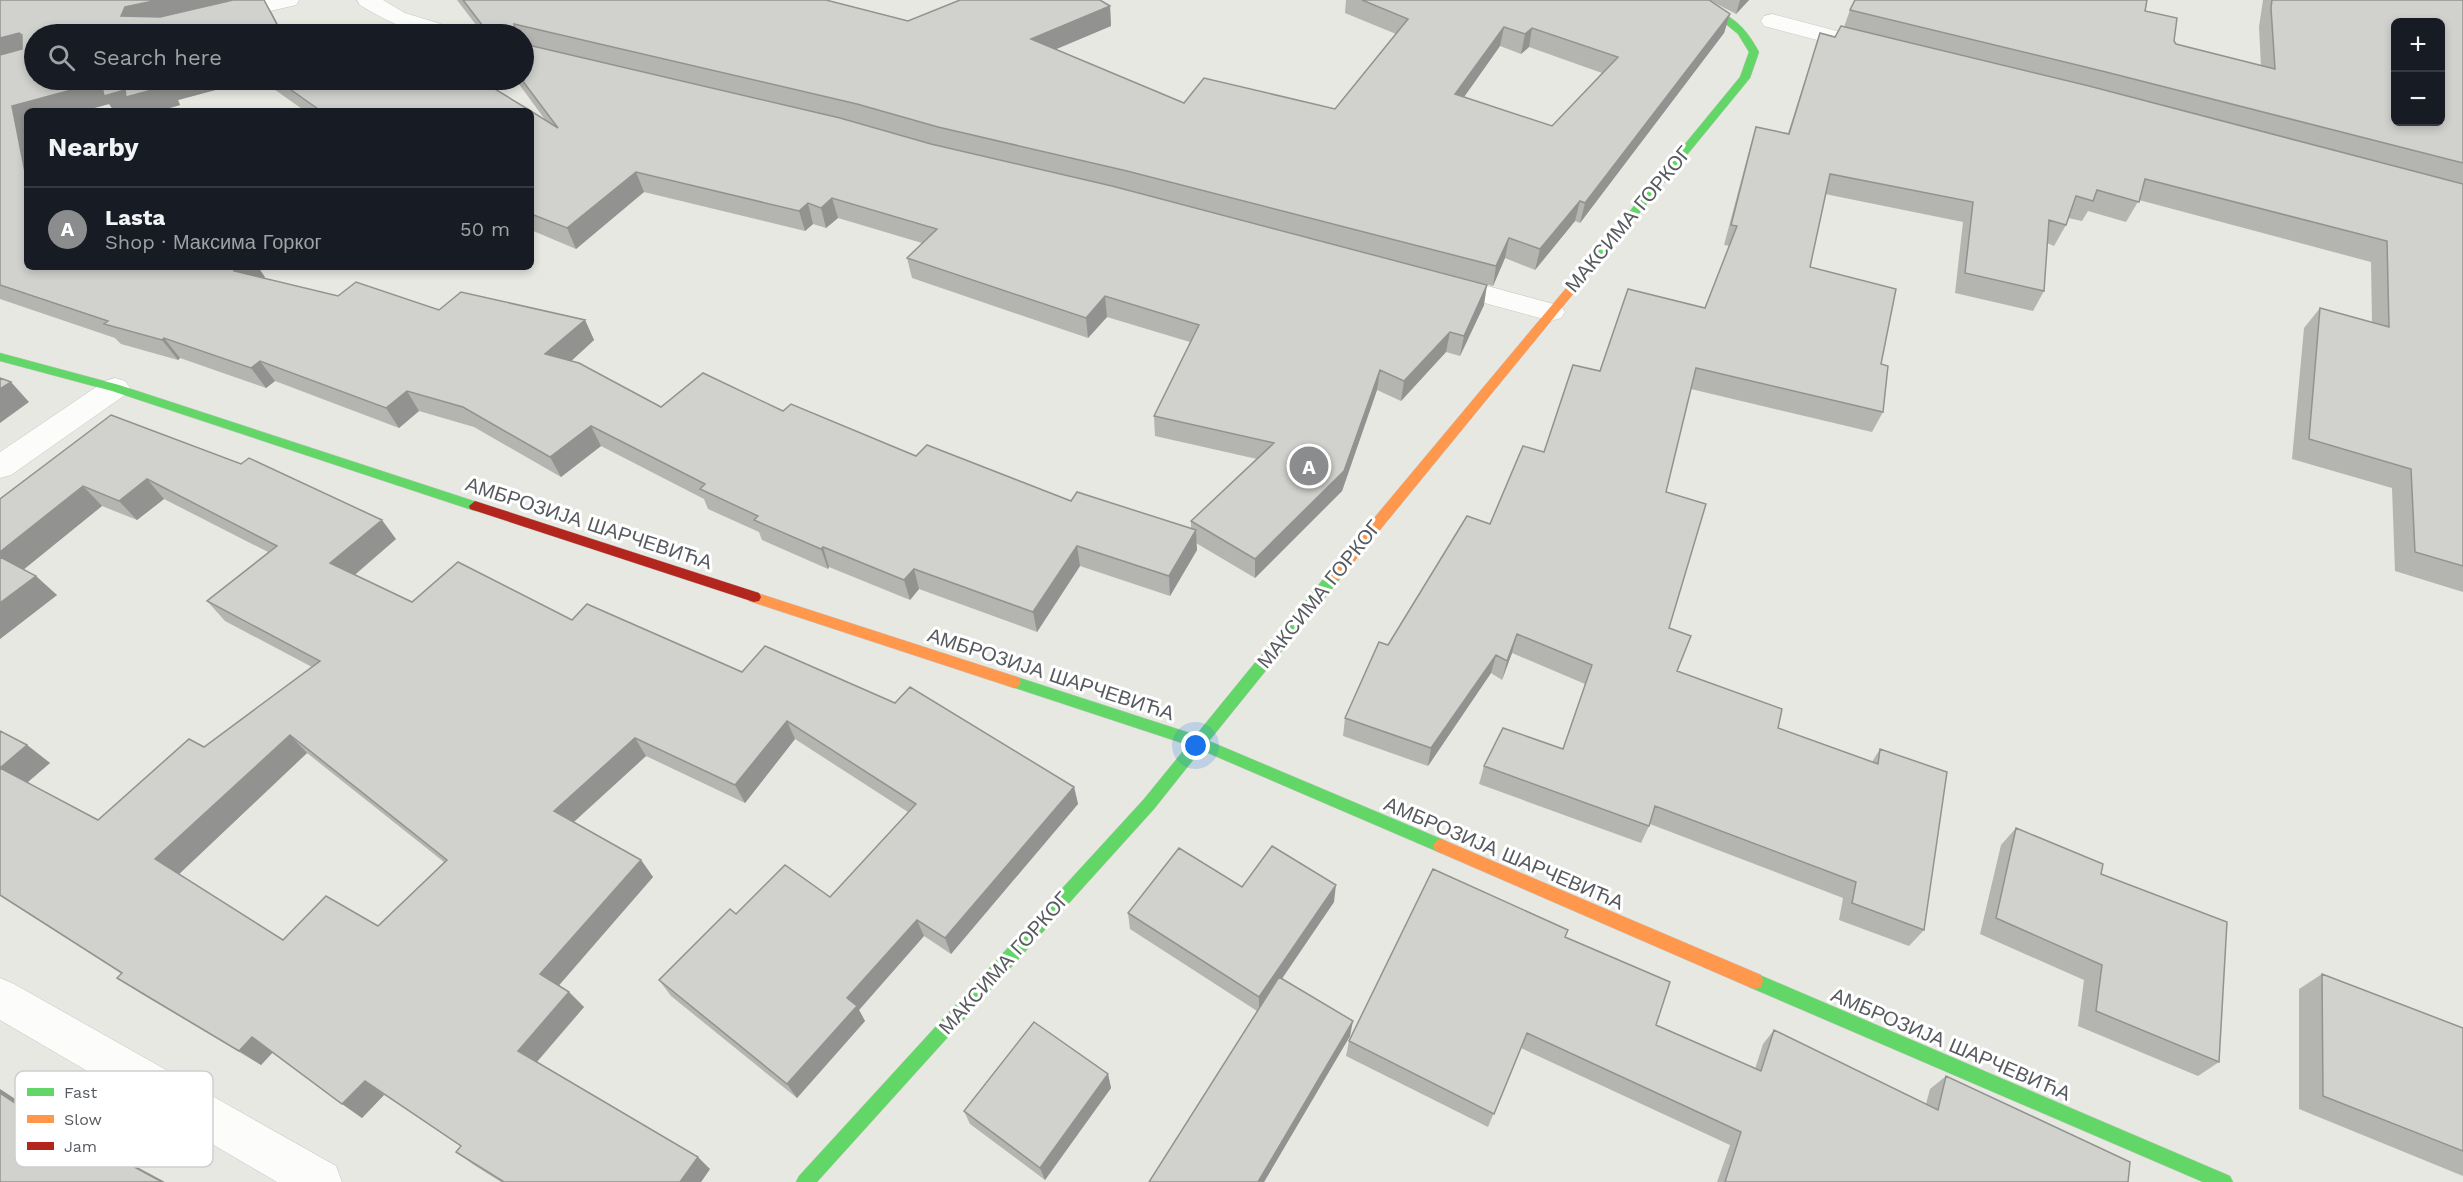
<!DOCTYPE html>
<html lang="en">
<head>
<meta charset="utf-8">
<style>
  :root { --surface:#171b24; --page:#20242c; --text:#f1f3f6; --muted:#9ea1a6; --line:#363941; --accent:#8a8c8e }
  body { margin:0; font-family:"Work Sans",sans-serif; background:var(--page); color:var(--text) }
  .controls { position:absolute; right:18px; top:18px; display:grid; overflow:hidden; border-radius:9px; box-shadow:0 3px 9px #0003 }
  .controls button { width:54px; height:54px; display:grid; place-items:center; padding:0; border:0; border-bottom:2px solid var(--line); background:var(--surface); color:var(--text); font:30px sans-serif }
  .you { position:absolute; left:1196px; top:746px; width:21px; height:21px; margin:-15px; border:4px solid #fff; border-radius:50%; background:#1a73e8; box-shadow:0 0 0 9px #1a73e833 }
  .badge { display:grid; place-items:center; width:39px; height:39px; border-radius:50%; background:var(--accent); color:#fff; font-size:20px; font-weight:700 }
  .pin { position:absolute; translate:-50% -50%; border:3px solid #fff; box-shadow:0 2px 6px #0006 }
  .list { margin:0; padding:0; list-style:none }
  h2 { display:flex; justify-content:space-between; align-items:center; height:78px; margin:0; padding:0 24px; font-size:26px }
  h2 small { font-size:20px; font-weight:400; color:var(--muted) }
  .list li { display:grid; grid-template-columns:39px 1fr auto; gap:18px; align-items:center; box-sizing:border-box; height:84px; padding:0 24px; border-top:2px solid var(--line) }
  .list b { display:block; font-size:22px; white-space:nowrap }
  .list p { margin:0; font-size:20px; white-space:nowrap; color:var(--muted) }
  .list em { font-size:20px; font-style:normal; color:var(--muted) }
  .icon { flex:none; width:33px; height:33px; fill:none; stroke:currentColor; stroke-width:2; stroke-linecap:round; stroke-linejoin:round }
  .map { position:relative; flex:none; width:2463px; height:1182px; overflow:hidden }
  .search { position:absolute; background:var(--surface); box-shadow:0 3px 9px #0003; left:24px; top:24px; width:510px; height:66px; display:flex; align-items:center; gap:15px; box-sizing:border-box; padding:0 21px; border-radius:33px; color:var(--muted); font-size:22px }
  .panel { position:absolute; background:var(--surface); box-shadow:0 3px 9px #0003; left:24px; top:108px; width:510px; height:162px; border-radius:9px }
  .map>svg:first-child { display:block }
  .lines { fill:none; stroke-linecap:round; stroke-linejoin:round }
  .street-casing { stroke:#c4c6c4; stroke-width:1 }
  .fast-casing { stroke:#c4c4c4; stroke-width:1 }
  .slow-casing { stroke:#c4c4c4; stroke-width:1 }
  .jam-casing { stroke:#c4c4c4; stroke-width:1 }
  .street { fill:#fcfcfb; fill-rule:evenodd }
  .fast { fill:#63d668; fill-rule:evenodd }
  .slow { fill:#ff974d; fill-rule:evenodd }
  .jam { fill:#b3261e; fill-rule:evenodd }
  .wall { fill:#b4b4b0; fill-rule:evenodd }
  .shaded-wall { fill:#929290 }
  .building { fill:#d1d1cd; stroke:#929290; stroke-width:1.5; fill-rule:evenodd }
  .labels { text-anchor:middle; stroke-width:6; stroke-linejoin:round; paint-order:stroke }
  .street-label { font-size:20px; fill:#575b60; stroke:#fff }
  .key { fill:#fff; stroke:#cdcecf; stroke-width:1.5 }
  .key-label { font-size:16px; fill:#575b60 }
</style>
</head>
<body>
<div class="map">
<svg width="2463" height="1182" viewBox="0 0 2463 1182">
  <rect width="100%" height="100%" fill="#e8e8e2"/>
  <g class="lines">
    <defs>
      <path id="street" d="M261 0H299L296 5 172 34H135L138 29Z
        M357 0H383L405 13 457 29 460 34C421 38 393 25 360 5Z
        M1772 14 1871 40 1874 45 1871 50 1863 52 1764 26 1761 21 1764 16Z
        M1443 274 1561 306 1565 312 1561 318 1551 321 1433 289 1429 283 1433 277Z
        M115 378 125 381 130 388 125 395 11 475 0 478V452L105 381Z
        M0 978 14 984 336 1166 342 1182H277L0 1020Z"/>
      <path id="fast" d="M1684 0C1703 0 1734 16 1746 32 1751 38 1755 45 1759 52L1750 78 1591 272H1583V268L1740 77 1749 52 1738 34 1722 21Z
        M0 353 119 385 480 503 481 506 475 511 112 391 0 361Z
        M1334 571 1339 572 1341 576 1339 580 1209 741 1446 841 1449 846 1446 851 1441 853 1436 851 1201 750 1154 809 817 1182H796L799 1176 1144 799 1188 745 1009 686 1007 682 1009 678 1014 676 1196 735 1329 572Z
        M1755 973 2230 1176 2233 1182H2203L1749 987 1747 981 1749 975Z"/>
      <path id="slow" d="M1587 267 1592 270 1591 272 1339 580H1329L1327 576 1329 572 1583 268Z
        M754 592 1014 676 1019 678 1021 682 1019 686 1014 688 749 601 747 597 749 593Z
        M1441 839 1761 975 1763 981 1761 987 1755 989 1749 987 1436 851 1433 846 1436 841Z"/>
      <path id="jam" d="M475 501 759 593 761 597 759 601 754 602 470 509 469 506Z"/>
    </defs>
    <use href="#street" class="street-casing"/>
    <use href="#fast" class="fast-casing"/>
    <use href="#slow" class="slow-casing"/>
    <use href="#jam" class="jam-casing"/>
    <use href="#street" class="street"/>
    <use href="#fast" class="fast"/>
    <use href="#slow" class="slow"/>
    <use href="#jam" class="jam"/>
  </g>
  <path class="wall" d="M0 0H264L283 34H34V80H253L178 100 180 105 159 111H114L109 104 83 111H27V267L265 277 264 279 338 296 439 310 585 320 594 340 571 361 661 407 783 411 916 456 1071 501 1191 529V521L1257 459 1155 436 1154 416 1190 342 1107 317 1088 338 912 278 907 258 922 243 838 218 826 228 813 224 805 231 644 192 576 249 531 230V111L546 121 516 80H524V34H483L457 0H826L908 21 1110 6 1111 26 1055 49 1184 103 1335 109 1396 34 1345 13 1346 0H1749L1736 14 1713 2 1730 14 1724 33 1580 223 1575 221 1535 270 1505 258 1493 286 1259 225 1484 305 1460 356 1446 352 1401 401 1377 390 1342 491 1255 578 1196 543 1197 550 1170 596 1080 566 1037 632 919 589 910 600 829 567 828 569 762 540 759 532 708 509 704 499 601 446 561 477 474 427 419 411 399 428 275 381 266 388 180 358 178 360 121 344 115 338 0 299ZM1500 46 1521 54 1529 47 1602 73 1552 126 1464 97ZM847 120 862 124 940 146Z
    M2263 0H2463V592L2395 571 2392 488 2292 459 2304 328 2320 308 2372 322 2371 262 2139 200 2126 222 2088 211 2082 221 2068 218 2066 225 2054 246 2047 243 2044 291 2033 311 1955 293 1963 222 1825 194 1810 267 1881 364 1883 412 1872 432 1691 389 1666 492 1669 628 1677 671 1778 728 1872 762 1880 749 1924 930 1909 946 1839 920 1843 898 1650 824 1641 843 1479 784 1484 766 1563 749 1585 684 1512 653 1502 680 1491 673 1428 766 1343 736 1345 718 1388 645 1490 524 1544 452 1600 371 1705 308 1730 246 1724 245 1750 147 1756 127 1788 133 1820 33 1835 37 1844 27 1850 10 2145 11 2176 44 2261 66 2259 27Z
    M261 80H480L531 111H305Z
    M111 415 396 539 355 575 412 602 572 620 742 672 1074 787 1078 804 951 954 924 936 859 1010 865 1021 797 1098 671 996 659 980 736 914 830 897 908 812 795 739 745 803 646 756 574 822 641 860 653 877 558 985 569 992 584 1007 537 1062 710 1169 701 1182H501L474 1165 456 1152 461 1146 384 1095 362 1118 273 1052 261 1065 140 993 117 978 122 973 0 895 27 745 50 763 27 783 98 820 204 747 312 667 225 621 207 601 268 552 164 499 137 520 102 506 23 569 57 595 0 639V499ZM307 753 444 862 378 926 283 940 179 874Z
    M2016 828 2101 874 2219 1062 2198 1076 2078 1026 2084 980 1980 934 2001 845Z
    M1242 887 1334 902 1282 979 1350 1036 1264 1182H1149L1257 1011 1130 929 1128 913Z
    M1565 937 1656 1025 1755 1069 1763 1044 1774 1030 1926 1104 1930 1089 1946 1076 2128 1182H1717L1730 1145 1521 1048 1488 1127 1346 1056 1349 1041Z
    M2322 974 2463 1028V1176L2299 1109V989Z
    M1108 1074 1111 1088 1045 1180 970 1124 964 1111Z"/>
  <path class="shaded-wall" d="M158 0H254L137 27 121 16 125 7Z
    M264 0 272 13 283 34H282Z
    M1740 0H1749L1736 14Z
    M1110 6 1111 26 1033 59 1031 39Z
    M1730 14 1724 33 1580 223 1585 203Z
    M514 24 519 34H515Z
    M1504 27 1500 46 1452 114 1455 94Z
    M1532 28 1529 47 1521 54 1525 34Z
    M19 33 33 53 0 61V38Z
    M167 80H253L178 100 180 105 159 111H114L109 104 83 111H27V182L12 106 101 82Z
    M636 172 644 192 576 249 567 228Z
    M832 198 838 218 826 228 821 208Z
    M1580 201 1575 221 1535 270 1540 249Z
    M808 203 813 224 805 231 799 211Z
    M1509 238 1505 258 1493 286 1496 266Z
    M239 267H258L265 277 248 292 234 271Z
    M1487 285 1484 305 1460 356 1464 336Z
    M1105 296 1107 317 1088 338 1086 318Z
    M585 320 594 340 556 375 545 354Z
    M1450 332 1446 352 1401 401 1404 381Z
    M164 338 180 358 178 360 162 340Z
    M260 361 275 381 266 388 251 368Z
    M1380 370 1377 390 1342 491 1255 578V559Z
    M11 382 29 402 0 423V389Z
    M407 391 419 411 399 428 386 408Z
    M591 426 601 446 561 477 550 457Z
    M147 479 164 499 137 520 119 501Z
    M83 486 102 506 17 575 0 559V552Z
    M382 520 396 539 346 582 330 563Z
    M1196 530 1197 550 1170 596 1169 576Z
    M1077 546 1080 566 1037 632 1033 612Z
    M823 547 829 567 828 569 821 549Z
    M914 569 919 589 910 600 904 580Z
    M36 576 57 595 0 639V603Z
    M1517 634 1512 653 1502 680 1507 661Z
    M1496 655 1491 673 1428 766 1431 748Z
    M787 721 795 739 745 803 735 785Z
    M290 735 307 753 177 876 155 859Z
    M635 738 646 756 567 828 554 811Z
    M27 745 50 763 23 786 0 768Z
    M1074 787 1078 804 951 954 945 938Z
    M641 860 653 877 555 990 540 974Z
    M1336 885 1334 902 1259 1012V997Z
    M917 920 924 936 859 1010 865 1021 797 1098 787 1084 847 998Z
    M569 992 584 1007 534 1065 518 1051Z
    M1353 1021 1350 1036 1264 1182H1258Z
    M252 1037 274 1051 261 1065 239 1051Z
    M1108 1074 1111 1088 1045 1180 1040 1168Z
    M365 1081 384 1095 362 1118 342 1104Z
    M0 1089 75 1138 48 1125 0 1093Z
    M51 1122 78 1135 165 1182H162Z
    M698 1157 710 1169 701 1182H680Z"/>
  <path class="building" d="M0 0H158L125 7 121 16 160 17 233 0H264L282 34H34V80H167H165L167 86 126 97 125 90 104 96 101 82 12 106 27 182V267H239L234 271 338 296 356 282 439 310 461 292 585 320 545 354 579 363 661 407 703 373 783 411 791 404 916 456 927 445 1071 501 1077 492 1196 530 1169 576 1077 546 1033 612 914 569 904 580 823 547 821 549 754 520 758 516 700 489 705 484 591 426 550 457 463 407 407 391 386 408 260 361 251 368 164 338 162 340 104 324 108 321 0 285V55L22 49V35L19 33 0 38Z
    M463 0H826L908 21 960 0H1100L1110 6 1031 39 1184 103 1204 78 1335 109 1408 19 1362 0H1709L1730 14 1585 203 1580 201 1540 249 1509 238 1496 266 1127 171 938 127 857 104 514 24 515 34H489ZM1504 27 1525 34 1532 28 1618 57 1552 126 1455 94Z
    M1855 0H2147L2145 11 2177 18 2174 41 2176 44 2275 69 2271 8 2272 0H2463V163L2106 72 1850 10ZM2396 22H2440V122H2396Z
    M1841 26 2089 86 2463 184V566L2415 552 2411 469 2309 439 2320 308 2389 327 2387 241 2145 179 2139 202 2097 190 2093 201 2076 196 2066 225 2049 220 2044 291 1965 273 1973 202 1830 174 1810 267 1896 289 1881 364 1888 366 1883 412 1696 368 1666 492 1706 504 1669 628 1691 636 1677 671 1782 709 1778 728 1878 764 1880 749 1947 772 1924 930 1852 903 1856 882 1655 806 1649 826 1484 766 1503 728 1563 749 1592 665 1517 634 1507 661 1496 655 1431 748 1345 718 1379 642 1388 645 1467 516 1490 524 1523 446 1544 452 1573 365 1600 371 1628 289 1705 308 1737 226 1731 225 1756 127 1789 134 1820 33 1835 37Z
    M398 28 408 34H384Z
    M524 44 840 118 931 144 1112 186 1487 285 1464 336 1450 332 1404 381 1380 370 1344 471 1255 559 1191 521 1274 443 1154 416 1199 325 1105 296 1086 318 907 258 937 229 832 198 821 208 808 203 799 211 636 172 567 228 531 214V111L558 128 522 80H524Z
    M277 80H480L531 111H321Z
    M0 378 11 382 0 389Z
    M111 415 241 464 249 458 382 520 330 563 412 602 458 562 572 620 587 604 742 672 765 646 895 703 910 687 1074 787 945 938 917 920 847 998 857 1006 787 1084 659 980 730 909 736 914 785 865 830 897 916 804 787 721 735 785 635 738 554 811 641 860 540 974 569 992 518 1051 698 1157 680 1182H504L456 1152 461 1146 365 1081 342 1104 252 1037 239 1051 117 978 122 973 0 895V768L98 820 189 739 204 747 320 661 207 601 277 546 147 479 119 501 83 486 0 552V499ZM290 735 447 860 378 926 326 896 283 940 155 859Z
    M0 557 36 576 0 603Z
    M0 731 27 745 0 768Z
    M2016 828 2103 864 2101 874 2227 922 2219 1062 2096 1011 2102 965 1996 918Z
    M1272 846 1336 885 1259 997 1128 913 1179 848 1242 887Z
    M1433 869 1568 930 1565 937 1670 982 1656 1025 1761 1071 1774 1030 1938 1110 1946 1076 2130 1162 2128 1182H1725L1741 1132 1527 1033 1494 1114 1349 1041Z
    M2322 974 2463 1028V1151L2323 1096Z
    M1279 977 1353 1021 1258 1182H1149Z
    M1034 1022 1108 1074 1040 1168 964 1111Z
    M0 1093 48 1125 51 1122 162 1182H0Z"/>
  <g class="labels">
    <g class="street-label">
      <text transform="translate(1628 219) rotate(-50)" y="7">МАКСИМА ГОРКОГ</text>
      <text transform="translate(589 523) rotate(18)" y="7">АМБРОЗИЈА ШАРЧЕВИЋА</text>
      <text transform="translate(1319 594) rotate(-51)" y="7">МАКСИМА ГОРКОГ</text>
      <text transform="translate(1051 674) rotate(18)" y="7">АМБРОЗИЈА ШАРЧЕВИЋА</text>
      <text transform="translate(1504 853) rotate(23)" y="7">АМБРОЗИЈА ШАРЧЕВИЋА</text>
      <text transform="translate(1004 963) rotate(-48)" y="7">МАКСИМА ГОРКОГ</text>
      <text transform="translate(1951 1044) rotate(23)" y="7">АМБРОЗИЈА ШАРЧЕВИЋА</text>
    </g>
  </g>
  <rect x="15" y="1071" width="198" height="96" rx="9" class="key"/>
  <rect x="27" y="1088" width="27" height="8" fill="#63d668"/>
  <rect x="27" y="1115" width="27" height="8" fill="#ff974d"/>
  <rect x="27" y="1142" width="27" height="8" fill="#b3261e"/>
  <g class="key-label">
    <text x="64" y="1098">Fast</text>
    <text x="64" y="1125">Slow</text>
    <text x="64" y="1152">Jam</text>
  </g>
</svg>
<div class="controls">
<button>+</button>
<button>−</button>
</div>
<div class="you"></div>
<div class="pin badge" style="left:1309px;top:466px">A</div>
<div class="search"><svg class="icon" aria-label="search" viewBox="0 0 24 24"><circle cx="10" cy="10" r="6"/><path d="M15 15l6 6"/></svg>Search here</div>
<section class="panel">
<h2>Nearby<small></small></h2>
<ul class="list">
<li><span class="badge">A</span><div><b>Lasta</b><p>Shop · Максима Горког</p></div><em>50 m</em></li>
</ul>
</section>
</div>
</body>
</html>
